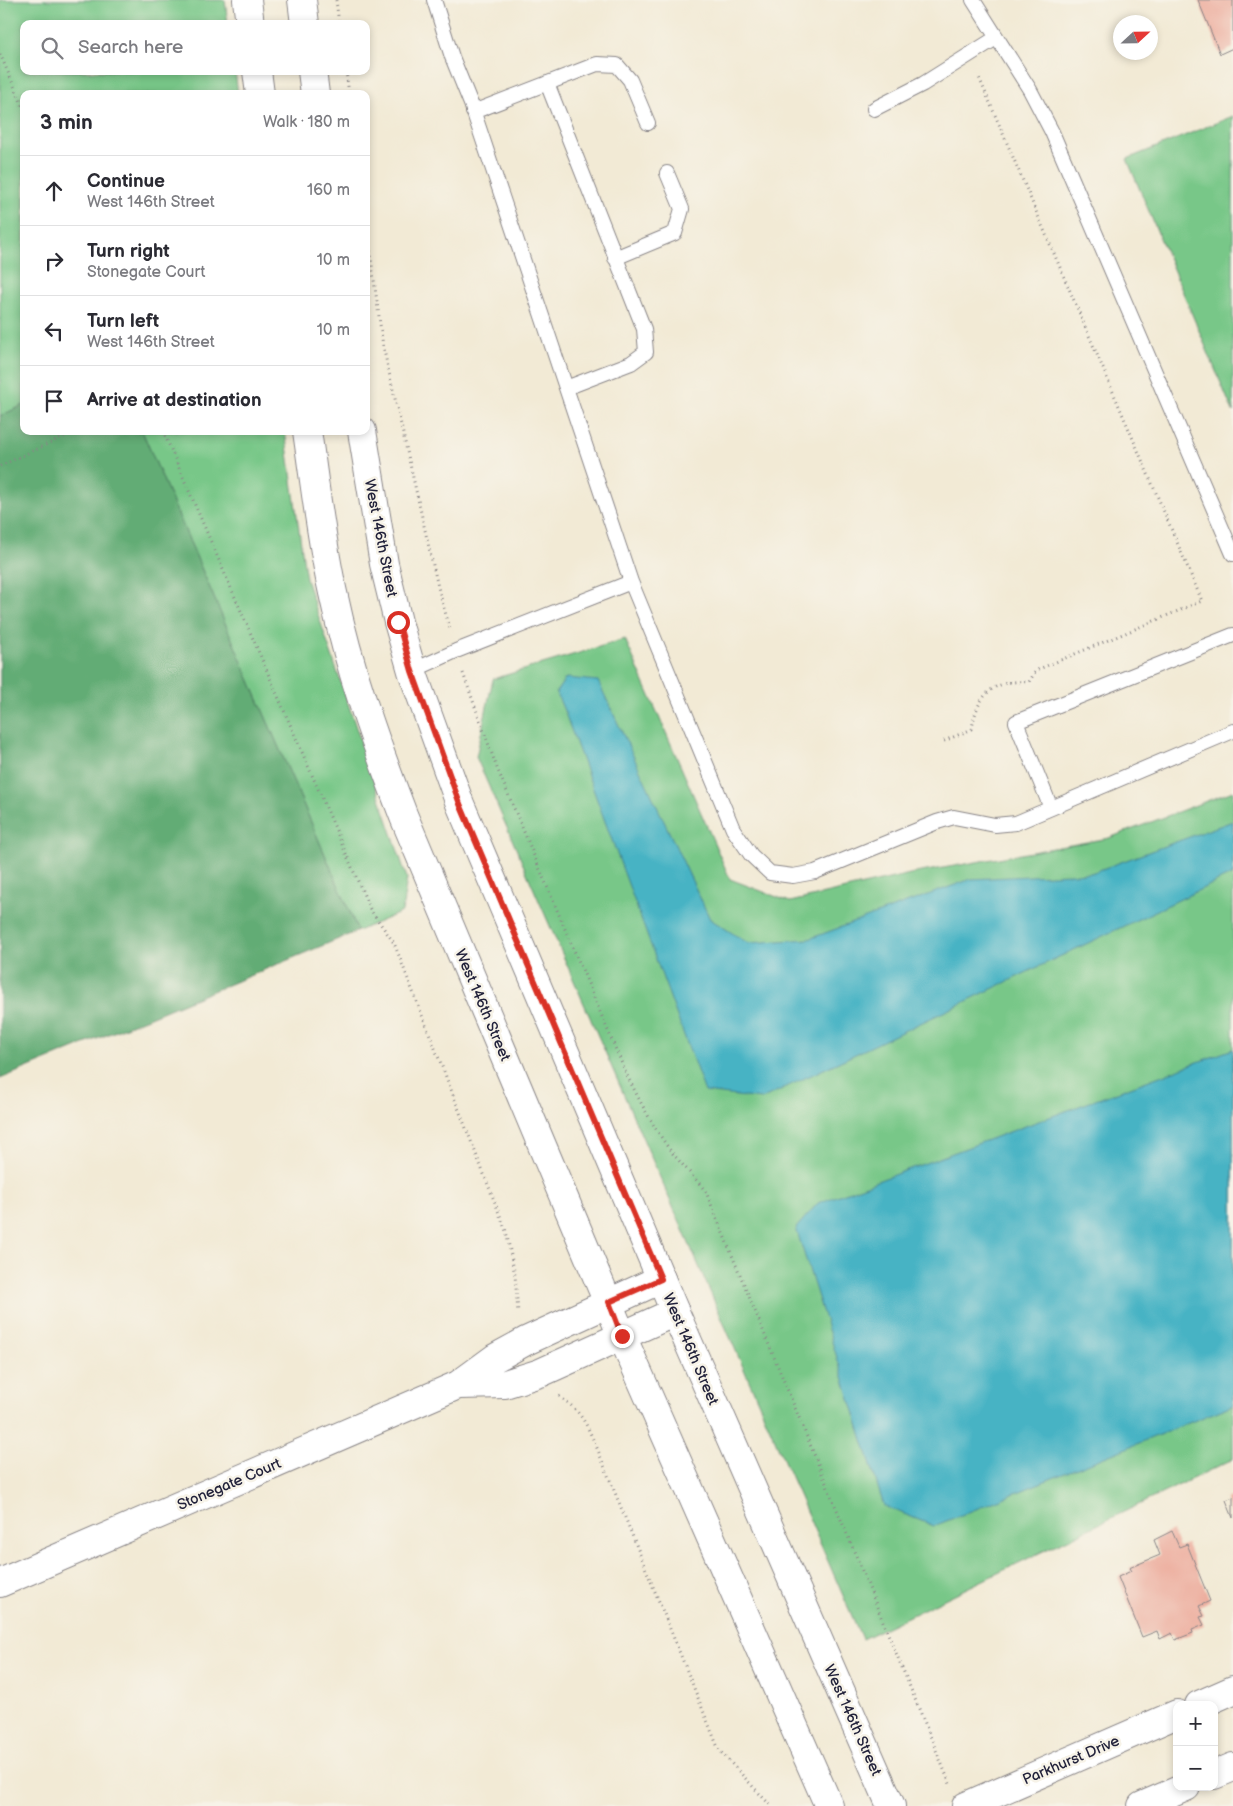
<!DOCTYPE html>
<html lang="en">
<head>
<meta charset="utf-8">
<style>
  :root { --surface:#fff; --page:#f7f7f7; --text:#2b2b33; --muted:#7c7c81; --line:#e1e1e2 }
  body { margin:0; font-family:"Balsamiq Sans",sans-serif; background:var(--page); color:var(--text) }
  .controls { position:absolute; right:15px; bottom:15px; display:grid; overflow:hidden; border-radius:10px; box-shadow:0 2px 8px #0003 }
  .controls button { width:45px; height:45px; display:grid; place-items:center; padding:0; border:0; border-bottom:1px solid var(--line); background:var(--surface); color:var(--text); font:25px sans-serif }
  .compass { position:absolute; left:1113px; top:15px; width:45px; height:45px; border-radius:50%; background:var(--surface); box-shadow:0 2px 8px #0003; rotate:68deg }
  .stop { position:absolute; width:15px; height:15px; margin:-11px; border:4px solid #d93025; border-radius:50%; background:#fff }
  .stop.end { background:#d93025; border-color:#fff; box-shadow:0 1px 5px #0008 }
  .list { margin:0; padding:0; list-style:none }
  h2 { display:flex; justify-content:space-between; align-items:center; height:65px; margin:0; padding:0 20px; font-size:21px }
  h2 small { font-size:16px; font-weight:400; color:var(--muted) }
  .list li { display:grid; grid-template-columns:32px 1fr auto; gap:15px; align-items:center; box-sizing:border-box; height:70px; padding:0 20px; border-top:1px solid var(--line) }
  .list b { display:block; font-size:19px; white-space:nowrap }
  .list p { margin:0; font-size:16px; white-space:nowrap; color:var(--muted) }
  .list em { font-size:16px; font-style:normal; color:var(--muted) }
  .icon { flex:none; width:28px; height:28px; fill:none; stroke:currentColor; stroke-width:2; stroke-linecap:round; stroke-linejoin:round }
  .map { position:relative; flex:none; width:1233px; height:1806px; overflow:hidden }
  .search { position:absolute; background:var(--surface); box-shadow:0 2px 8px #0003; left:20px; top:20px; width:350px; height:55px; display:flex; align-items:center; gap:12px; box-sizing:border-box; padding:0 18px; border-radius:10px; color:var(--muted); font-size:19px }
  .panel { position:absolute; background:var(--surface); box-shadow:0 2px 8px #0003; left:20px; top:90px; width:350px; height:345px; border-radius:10px }
  .map>svg:first-child { display:block }
  .green { fill:#78c788; stroke:#4d7462 }
  .forest { fill:#62ac74; stroke:#426758 }
  .water { fill:#47b3c4; stroke:#346a80 }
  .building { fill:#edae9f }
  .lines { fill:none; stroke-linecap:round; stroke-linejoin:round }
  .lane-casing { stroke:#8a8688; stroke-width:16 }
  .street-casing { stroke:#8a8688; stroke-width:30 }
  .primary-casing { stroke:#8a8688; stroke-width:30 }
  .path { stroke:#8a8688; stroke-width:3; stroke-dasharray:1 4; stroke-linecap:butt }
  .lane { stroke:#fff; stroke-width:14 }
  .street { stroke:#fff; stroke-width:28 }
  .primary { stroke:#fff; stroke-width:28 }
  .route { stroke:#d93025; stroke-width:6 }
  .labels { text-anchor:middle; stroke-width:5; stroke-linejoin:round; paint-order:stroke }
  .street-label { font-size:15px; fill:#22223b; stroke:#f7f3e8 }
</style>
</head>
<body>
<div class="map">
<svg width="1233" height="1806" viewBox="0 0 1233 1806">
  <rect width="100%" height="100%" fill="#f7f3e8"/>
  <filter id="ink" filterUnits="userSpaceOnUse"><feTurbulence type="fractalNoise" baseFrequency=".02" numOctaves="2"/><feDisplacementMap in="SourceGraphic" scale="10" xChannelSelector="R" yChannelSelector="G"/><feConvolveMatrix kernelMatrix="1 2 1 2 8 2 1 2 1" color-interpolation-filters="sRGB"/></filter>
  <filter id="wash" filterUnits="userSpaceOnUse"><feTurbulence type="fractalNoise" baseFrequency=".0096" numOctaves="4" result="noise"/><feDisplacementMap in="SourceGraphic" scale="20" xChannelSelector="R" yChannelSelector="G"/><feGaussianBlur stdDeviation="1.12" result="paint"/><feColorMatrix in="noise" values="0 0 0 0 0 0 0 0 0 0 0 0 0 0 0 0 0 1.4 0 .05"/><feComposite in="paint" operator="in"/></filter>
  <g filter="url(#wash)">
    <rect width="100%" height="100%" fill="#f2ead5"/>
    <path class="green" d="M0 0H225L228 24H24V71H235L238 94H24V405L0 416Z
      M1233 116V412L1127 159Z
      M142 431H285L306 579 407 878 402 912 358 931Z
      M625 639 730 879 790 902 910 874 1109 838 1233 791V1459L862 1639 476 757 493 679Z"/>
    <path class="forest" d="M24 405V431H142L358 931 0 1079V416Z"/>
    <path class="water" d="M566 678 598 681 710 919 748 943 809 939 971 879 1091 873 1233 821V874L761 1099 705 1092 565 713 556 692Z
      M1233 1049V1405L934 1526 884 1506 796 1228 818 1203Z"/>
    <g id="blocks">
      <path class="building" d="M1198 0H1233V48L1220 54Z
        M1233 1497V1518L1226 1500Z
        M1172 1531 1179 1547 1187 1544 1210 1601 1199 1606 1204 1616 1200 1617 1204 1625 1192 1630 1193 1633 1175 1640 1172 1633 1160 1639 1157 1631 1142 1637 1118 1577 1131 1571 1129 1568 1160 1555 1154 1540Z"/>
    </g>
  </g>
  <g filter="url(#ink)">
    <use href="#blocks" fill-opacity="0" stroke="#8a8688" stroke-width="1"/>
    <g class="lines">
      <defs>
        <path id="lane" d="M434 0 452 57 471 104 631 582
          M973 0 1030 90 1052 132 1233 554
          M547 83 644 329 646 352 631 363 566 388
          M874 109 923 84 996 38
          M473 112 597 64 617 65 630 80 648 123
          M615 258 675 233 682 209 667 173
          M412 671 456 651 631 582 733 829 751 855 770 873 793 876 815 872 937 822 954 817 995 825 1016 823 1233 731
          M1051 808 1016 722 1233 635"/>
        <path id="street" d="M458 1385 505 1384 540 1373 675 1312
          M0 1583 458 1385 495 1358 526 1341 661 1279
          M1199 1705 1233 1690
          M1214 1775 1233 1767
          M966 1806 1177 1714
          M1142 1806 1186 1787"/>
        <path id="primary" d="M247 0 250 24
          M302 0 305 24
          M257 71 260 94
          M312 71 315 94
          M307 431C315 485 321 540 333 593 349 669 376 744 404 817L622 1336 829 1806
          M362 431 384 564 398 622 412 671 460 804 675 1312 891 1806"/>
      </defs>
      <use href="#lane" class="lane-casing"/>
      <use href="#street" class="street-casing"/>
      <use href="#primary" class="primary-casing"/>
      <path class="path" d="M336 0 339 24
        M0 54 24 109
        M346 71 349 94
        M366 221 383 346 438 587 450 629
        M163 431 370 909 394 943 506 1231 515 1275 518 1313
        M0 466 76 431
        M463 673 497 768 625 1071C638 1098 652 1125 670 1150 681 1164 695 1177 706 1192L950 1784
        M944 741 972 729C977 695 993 679 1029 682L1035 672 1039 669 1202 601 978 75
        M559 1396C583 1413 585 1422 597 1448L719 1750 771 1806"/>
      <use href="#lane" class="lane"/>
      <use href="#street" class="street"/>
      <use href="#primary" class="primary"/>
    </g>
  </g>
  <g class="lines" filter="url(#ink)">
    <path class="route" d="M398 622 412 671 460 804 661 1279 609 1302 622 1336"/>
  </g>
  <g class="labels">
    <g class="street-label">
      <text transform="translate(381 538) rotate(79)" y="5">West 146th Street</text>
      <text transform="translate(483 1005) rotate(67)" y="5">West 146th Street</text>
      <text transform="translate(691 1349) rotate(67)" y="5">West 146th Street</text>
      <text transform="translate(229 1484) rotate(-23)" y="5">Stonegate Court</text>
      <text transform="translate(853 1720) rotate(66)" y="5">West 146th Street</text>
      <text transform="translate(1071 1760) rotate(-23)" y="5">Parkhurst Drive</text>
    </g>
  </g>
</svg>
<div class="controls">
<button>+</button>
<button>−</button>
</div>
<svg class="compass" viewBox="-18 -18 36 36"><path d="M0-13l5 13h-10z" fill="#e53935"/><path d="M0 13l5-13h-10z" fill="#7c7c81"/></svg>
<div class="stop" style="left:398px;top:622px"></div>
<div class="stop end" style="left:622px;top:1336px"></div>
<div class="search"><svg class="icon" aria-label="search" viewBox="0 0 24 24"><circle cx="10" cy="10" r="6"/><path d="M15 15l6 6"/></svg>Search here</div>
<section class="panel">
<h2>3 min<small>Walk · 180 m</small></h2>
<ul class="list">
<li><svg class="icon" aria-label="ahead" viewBox="0 0 24 24"><path d="M12 20V5M6 11l6-6 6 6"/></svg><div><b>Continue</b><p>West 146th Street</p></div><em>160 m</em></li>
<li><svg class="icon" aria-label="right" viewBox="0 0 24 24"><path d="M7 20v-9h11M14 6l5 5-5 5"/></svg><div><b>Turn right</b><p>Stonegate Court</p></div><em>10 m</em></li>
<li><svg class="icon" aria-label="left" viewBox="0 0 24 24"><path d="M17 20v-9H6M10 6l-5 5 5 5"/></svg><div><b>Turn left</b><p>West 146th Street</p></div><em>10 m</em></li>
<li><svg class="icon" aria-label="arrive" viewBox="0 0 24 24"><path d="M6 21V4h12l-3 4 3 4H6"/></svg><div><b>Arrive at destination</b></div></li>
</ul>
</section>
</div>
</body>
</html>
